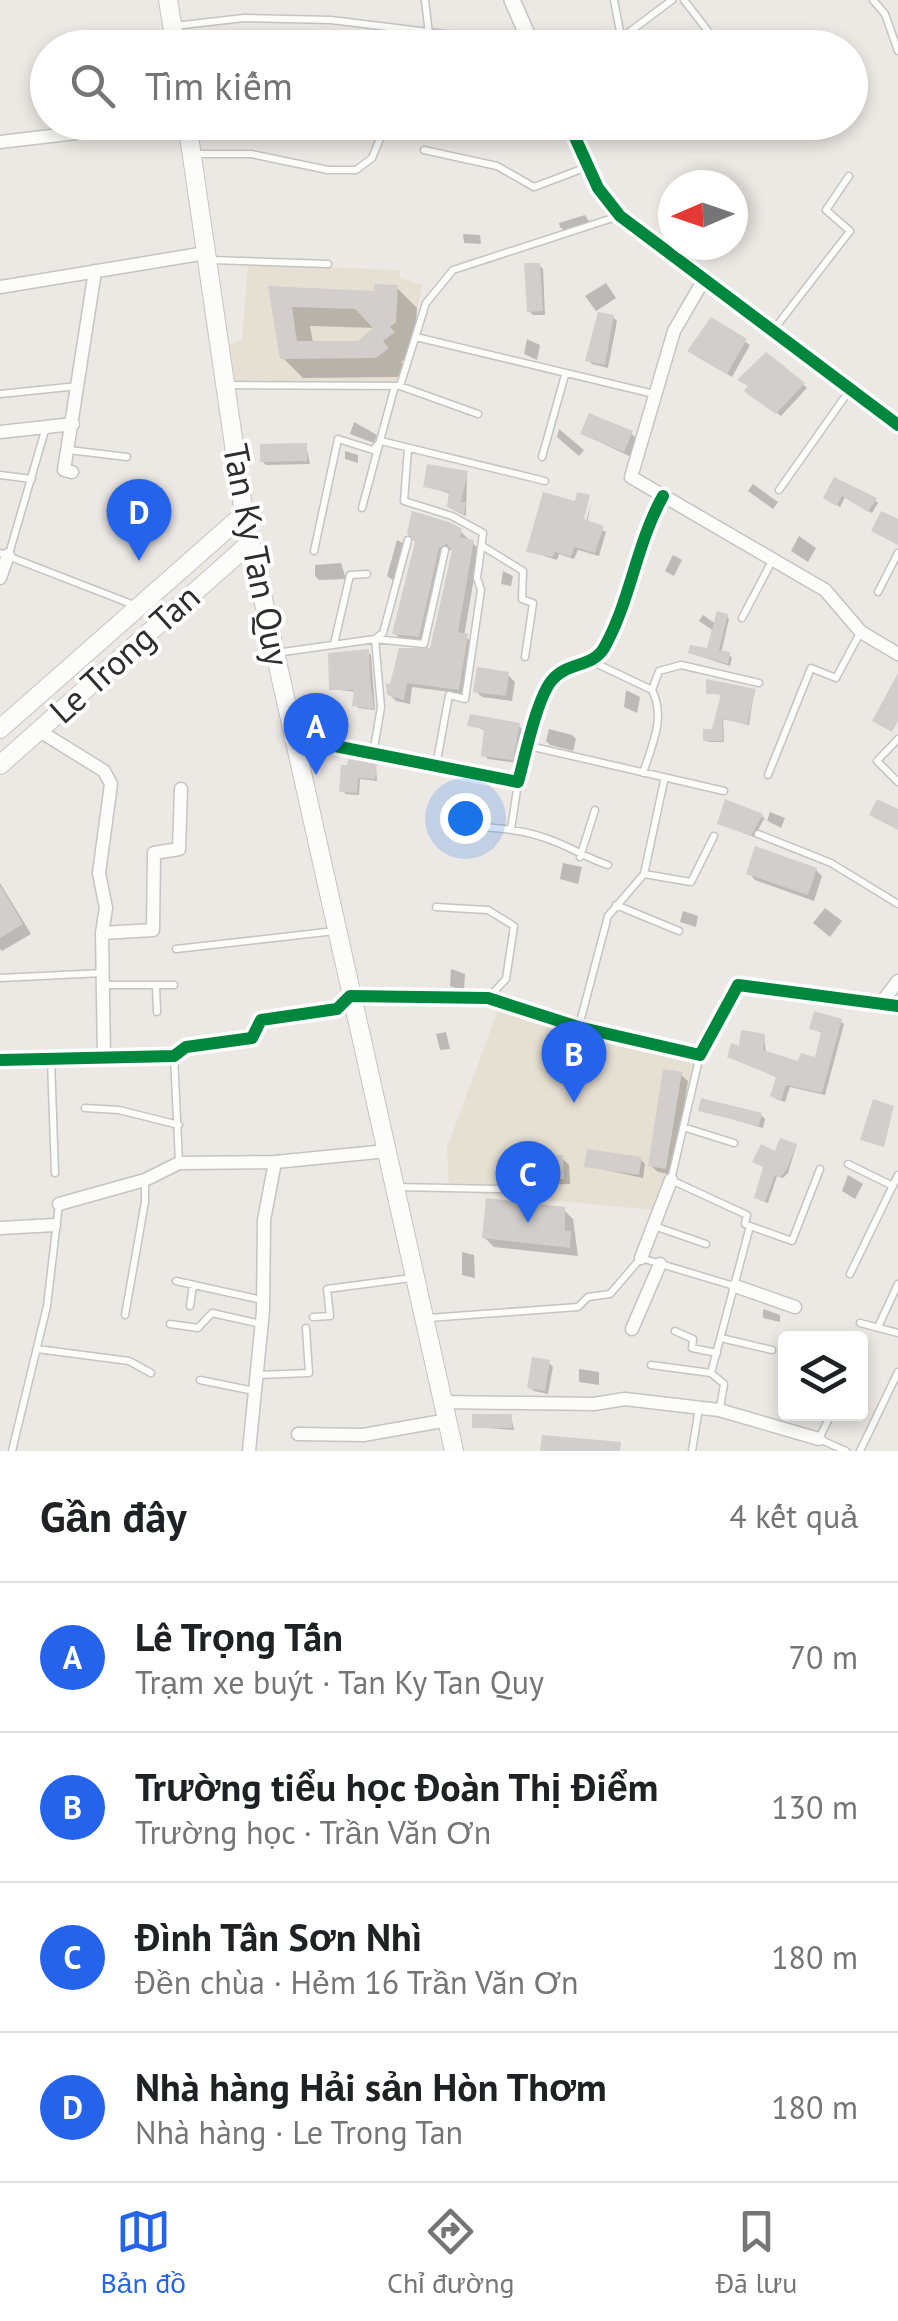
<!DOCTYPE html>
<html lang="vi">
<head>
<meta charset="utf-8">
<style>
  :root { --surface:#fff; --page:#f6f6f6; --text:#202124; --muted:#757577; --line:#e0e0e0; --accent:#2563eb }
  body { margin:0; font-family:"PT Sans",sans-serif; background:var(--page); color:var(--text) }
  .controls { position:absolute; right:30px; bottom:30px; display:grid; overflow:hidden; border-radius:10px; box-shadow:0 5px 15px #0003 }
  .controls button { width:90px; height:90px; display:grid; place-items:center; padding:0; border:0; border-bottom:2px solid var(--line); background:var(--surface); color:var(--text); font:50px sans-serif }
  .compass { position:absolute; left:658px; top:170px; width:90px; height:90px; border-radius:50%; background:var(--surface); box-shadow:0 5px 15px #0003; rotate:268deg }
  .you { position:absolute; left:465px; top:818px; width:35px; height:35px; margin:-25px; border:8px solid #fff; border-radius:50%; background:#1a73e8; box-shadow:0 0 0 15px #1a73e833 }
  .badge { display:grid; place-items:center; width:65px; height:65px; border-radius:50%; background:var(--accent); color:#fff; font-size:32px; font-weight:700 }
  .pin { position:absolute; translate:-50% -82px; filter:drop-shadow(0 2px 5px #0008) }
  .pin::after { content:''; position:absolute; top:52px; width:35px; height:30px; background:inherit; clip-path:polygon(0 0,100% 0,50% 100%) }
  .list { margin:0; padding:0; list-style:none }
  h2 { display:flex; justify-content:space-between; align-items:center; height:130px; margin:0; padding:0 40px; font-size:42px }
  h2 small { font-size:32px; font-weight:400; color:var(--muted) }
  .list li { display:grid; grid-template-columns:65px 1fr auto; gap:30px; align-items:center; box-sizing:border-box; height:150px; padding:0 40px; border-top:2px solid var(--line) }
  .list b { display:block; font-size:38px; white-space:nowrap }
  .list p { margin:0; font-size:32px; white-space:nowrap; color:var(--muted) }
  .list em { font-size:32px; font-style:normal; color:var(--muted) }
  .icon { flex:none; width:55px; height:55px; fill:none; stroke:currentColor; stroke-width:2; stroke-linecap:round; stroke-linejoin:round }
  .map { position:relative; flex:none; width:898px; height:1451px; overflow:hidden }
  .search { position:absolute; background:var(--surface); box-shadow:0 5px 15px #0003; left:30px; right:30px; top:30px; height:110px; display:flex; align-items:center; gap:25px; box-sizing:border-box; padding:0 35px; border-radius:55px; color:var(--muted); font-size:38px }
  .sheet { height:730px; background:var(--surface) }
  nav { display:flex; justify-content:space-around; align-items:center; box-sizing:border-box; height:140px; border-top:2px solid var(--line); background:var(--surface); font-size:28px; color:var(--muted) }
  nav a { display:grid; justify-items:center; gap:5px }
  nav .on { color:var(--accent) }
  .map>svg:first-child { display:block }
  .education { fill:#e6e0d3 }
  .shadow { fill:#0003; fill-rule:evenodd }
  .building { fill:#d1cecb; fill-rule:evenodd }
  .lines { fill:none; stroke-linecap:round; stroke-linejoin:round }
  .service-casing { stroke:#c5c4c5; stroke-width:9 }
  .minor-casing { stroke:#c5c4c5; stroke-width:15 }
  .tertiary-casing { stroke:#c5c4c5; stroke-width:18 }
  .secondary-casing { stroke:#c5c4c5; stroke-width:20 }
  .service { stroke:#fcfcfb; stroke-width:6 }
  .minor { stroke:#fcfcfb; stroke-width:12 }
  .tertiary { stroke:#fcfcfb; stroke-width:15 }
  .secondary { stroke:#fcfcfb; stroke-width:18 }
  .cycleway-casing { stroke:#fff; stroke-width:19 }
  .cycleway { stroke:#00873e; stroke-width:12 }
  .labels { text-anchor:middle; stroke-width:8; stroke-linejoin:round; paint-order:stroke }
  .street-label { font-size:35px; fill:#2e2e2e; stroke:#fff }
</style>
</head>
<body>
<div class="map">
<svg width="898" height="1451" viewBox="0 0 898 1451">
  <rect width="100%" height="100%" fill="#ece8e4"/>
  <path class="education" d="M248 264 400 270V278L422 285 402 386 235 383 229 345 242 340Z
    M500 1005 695 1060 668 1178 655 1210 449 1191 447 1147Z"/>
  <path class="shadow" d="M479 40H501L505 48H479Z
    M315 122H344L342 131Z
    M585 215 590 223 565 231 560 227 559 223Z
    M463 234 480 235 481 244 464 243Z
    M539 265 543 269 545 315H533L529 311Z
    M606 283 616 298 596 311 585 296Z
    M271 288 377 293 397 288 417 308 415 342 408 348 413 353 401 362 407 369 397 377 303 378 283 358ZM310 326 377 328 359 343H313Z
    M613 317 617 321 608 368 592 364 588 360Z
    M712 320 750 345 732 377 694 355Z
    M527 339 540 345 537 360 524 354Z
    M791 373 807 388 781 416 756 399Z
    M354 422 377 435 374 443 350 434Z
    M559 429 584 450 579 456 557 437Z
    M631 433 638 440 631 457 583 434Z
    M306 446 310 464 266 465 262 461Z
    M345 451 358 455V463L345 459Z
    M467 474 466 516 453 510 451 494 425 486Z
    M835 481 875 500 878 503 872 513 845 497 840 507 829 500Z
    M753 484 778 502 773 509 748 491Z
    M592 500 587 523 606 532 599 556 578 550 574 559 559 554 557 560 529 551 583 532Z
    M460 531 479 549 464 636 472 642 465 694 412 687 410 704 396 701 389 694 433 648 455 548 444 553 424 641 400 639 395 633 417 541Z
    M799 536 816 548 808 562 791 551Z
    M397 540 404 544 394 581 387 576Z
    M673 555 682 560 674 576 665 571Z
    M341 563 346 579 319 580 315 576V565Z
    M503 571 513 576 511 586 501 584Z
    M703 615 716 624 727 616 729 619 721 653 732 657 730 666 690 653 709 651 714 631 699 621Z
    M368 652 371 655 375 710 358 708 356 692 332 689Z
    M508 675 515 682 512 701 482 697 476 691Z
    M626 690 640 697 637 713 624 707Z
    M754 692 749 725 723 719 724 742H708L723 695 709 693Z
    M470 725H518L522 729 517 763 488 759 484 755 487 731Z
    M549 729 572 735 576 739 573 751 550 745 546 741Z
    M343 767H376L377 781 360 779 359 795 345 794Z
    M770 812 785 818 781 828 764 819 754 837 722 825 762 816 767 821Z
    M563 863 582 867 578 884 560 879Z
    M816 870 822 876 814 901 755 880 749 873Z
    M0 883 31 934 2 951 0 949Z
    M825 908 842 921 830 937 813 923Z
    M683 911 698 916 696 927 680 922Z
    M451 969 465 974 464 991 450 986Z
    M840 1021 844 1024 825 1095 790 1087 785 1102 776 1099 773 1095 778 1078 730 1056 764 1036 766 1053 800 1065 817 1061 823 1034 812 1028Z
    M446 1032 450 1049 440 1050 436 1034Z
    M681 1075 688 1081 673 1175 658 1172 651 1166Z
    M701 1110 761 1115 765 1119 763 1128Z
    M796 1147 788 1173 783 1178 777 1176 768 1203 760 1200 766 1168 776 1155Z
    M562 1158 569 1165 570 1184 509 1186 503 1179Z
    M641 1160 645 1164 643 1178 587 1166Z
    M848 1175 863 1184 855 1199 842 1191Z
    M563 1209 573 1219 578 1256 494 1247 484 1237Z
    M462 1252 474 1255 475 1278 462 1275Z
    M763 1309 780 1315V1322L763 1318Z
    M549 1363 553 1367 548 1394 534 1391 530 1387Z
    M579 1369 599 1372V1385L579 1382Z
    M511 1416 514 1430 474 1427Z"/>
  <path class="building" d="M524 263H540L543 311 527 312Z
    M374 284 398 285 396 322 390 327 395 332 383 341 389 348 376 358 280 359 268 286 374 291ZM292 307 355 309 373 328 358 341H297Z
    M598 312 614 315 605 365 585 361Z
    M711 317 747 339 727 374 687 351Z
    M766 352 805 383 776 414 749 395 744 391 748 386 737 380Z
    M589 413 633 431 624 452 580 434Z
    M307 443V461L260 462V444Z
    M427 464 468 471 461 502H466L464 515 447 507 449 492 423 487Z
    M834 477 877 498 868 512 842 496 836 506 823 498Z
    M543 492 575 501 577 492 590 495 584 519 604 526 595 553 574 547 571 557 555 552 553 557 526 552Z
    M412 511 449 522 462 529 460 537 474 540 458 632 468 634 459 690 407 683 404 700 387 695 386 683 390 684 399 648H430L452 551 447 544 439 548 419 637 392 634 415 542 407 533Z
    M881 511 898 519V545L871 531Z
    M717 611 728 614 719 650 730 652 728 664 688 653 690 645 707 648Z
    M369 649 370 679 374 709 352 706 354 690H329L328 653Z
    M477 667 509 672 506 696 473 692Z
    M898 673V721L892 732 872 721Z
    M706 679 756 689 747 725 722 718 723 741H703V729H712L721 694H706Z
    M470 714 520 723 513 760 481 756 484 729 467 726Z
    M348 759 377 764 375 779 358 778 357 793 339 792 341 765H347Z
    M725 799 763 814 751 836 717 824Z
    M877 799 898 809V830L869 815Z
    M755 846 817 868 808 895 746 874Z
    M0 885 23 924 0 938Z
    M814 1011 842 1019 822 1093 786 1085 781 1100 770 1096 776 1077 727 1057 731 1043 739 1046 741 1030 765 1034 763 1050 798 1061 801 1053 815 1057 821 1032 809 1029Z
    M663 1069 682 1072 666 1169 648 1166Z
    M701 1098 762 1113 759 1126 698 1111Z
    M873 1099 894 1106 884 1147 860 1140Z
    M780 1138 797 1144 786 1171 780 1177 775 1175 765 1202 754 1198 763 1167 752 1162 761 1144 775 1151Z
    M587 1149 642 1157 639 1175 584 1167Z
    M563 1155 564 1179 500 1180V1157Z
    M486 1198 565 1207V1231H571L570 1248 482 1238Z
    M532 1357 550 1360 545 1391 527 1388Z
    M472 1414H512V1428H472Z
    M542 1435 621 1442 620 1451H540Z"/>
  <g class="lines">
    <defs>
      <path id="service" d="M425 0 429 34
        M614 0 621 37
        M684 0 721 48
        M873 0 885 14 898 51
        M174 26 244 18 331 20 461 36 458 48
        M608 48 672 0
        M424 150 497 166 534 187 587 167
        M193 154H251L328 170H356L372 158 387 122
        M212 260 328 264
        M775 328 850 231 826 210 849 176
        M416 337 654 394
        M230 385 400 386 478 414
        M400 386 426 303 453 270 619 216
        M0 394 78 386
        M381 441 545 481
        M408 448 404 501 452 516 483 533 477 578 481 590 465 699 449 695 436 766
        M69 450 127 457
        M542 457 565 375
        M0 475 32 479
        M779 490 849 391
        M362 508 394 389
        M484 547 523 571 522 599 533 603 525 657
        M314 551 338 439 373 450 381 441
        M0 553 134 605
        M9 554 46 427
        M878 592 898 553
        M742 618 772 561
        M334 644 350 575 367 574
        M276 653 375 639 424 644 445 550
        M593 662 652 690 659 671 681 665 759 683
        M898 739 877 761 898 782
        M529 746 724 791
        M373 754 381 707 375 639 383 633 408 540
        M643 773C652 745 666 718 652 690
        M768 775 811 668 836 678 860 633
        M453 825C488 827 523 828 556 842 574 849 589 859 608 865
        M511 829 518 783
        M758 834 831 863 898 904
        M580 857 595 810
        M644 874 691 882 714 836
        M616 905 679 931
        M436 907 488 910 514 926 506 979 489 997
        M176 949 335 931
        M0 978 103 973
        M105 985H174
        M156 986 157 1012
        M579 1026 608 916 644 874 664 781
        M700 1055 671 1180 747 1215 745 1224 750 1226
        M174 1056 179 1162
        M51 1060 55 1173
        M85 1108 119 1110 179 1125
        M683 1127 734 1143
        M848 1164 893 1186
        M396 1187 548 1190
        M654 1226 706 1244
        M750 1226 792 1241 820 1169
        M850 1274 898 1175
        M176 1281 262 1300
        M190 1306 193 1285
        M125 1315 145 1202V1183
        M313 1317 330 1316 327 1289 411 1278
        M428 1318 578 1307 588 1297 610 1294 641 1258 734 1286
        M860 1323 898 1333
        M170 1324 198 1328 212 1313 261 1324
        M878 1327 898 1284
        M675 1331 693 1339 692 1348 717 1353
        M721 1338 772 1350
        M37 1349 129 1361 151 1373
        M651 1365 711 1373
        M258 1375 309 1373 306 1328
        M200 1380 254 1391
        M720 1408 724 1384 711 1373 750 1226
        M831 1414 819 1439 846 1451
        M12 1451 47 1306 59 1204
        M692 1451 699 1408
        M860 1451 898 1372"/>
      <path id="minor" d="M0 142 76 133
        M703 281 674 331 631 477 825 590 861 632 898 654
        M0 287 206 253
        M0 432 73 424
        M72 472 64 470 95 271
        M0 578 8 555
        M38 730 104 771 111 784 99 873 106 908 102 933 104 1059
        M294 738 518 782C525 757 537 696 553 679 568 662 593 667 604 648 631 600 636 544 663 496
        M102 933 153 930 154 853 179 849 181 789
        M882 1002 898 981
        M0 1060 174 1056 186 1047 252 1038 261 1020 337 1009 350 996 488 998 578 1027 700 1055 738 985 898 1006
        M59 1204 145 1180 179 1163 275 1162 387 1151
        M0 1228 54 1225
        M641 1258 671 1180
        M735 1286 795 1307
        M632 1329 660 1264
        M443 1402 594 1404 625 1399 719 1410 819 1439
        M298 1434 363 1435 448 1420
        M249 1451 263 1311 264 1220 275 1162"/>
      <path id="tertiary" d="M512 0 533 48
        M568 122 598 188 620 216 898 425"/>
      <path id="secondary" d="M168 0 176 48
        M187 122 244 514 454 1451
        M0 729 244 514
        M0 765 250 543"/>
    </defs>
    <use href="#service" class="service-casing"/>
    <use href="#minor" class="minor-casing"/>
    <use href="#tertiary" class="tertiary-casing"/>
    <use href="#secondary" class="secondary-casing"/>
    <use href="#service" class="service"/>
    <use href="#minor" class="minor"/>
    <use href="#tertiary" class="tertiary"/>
    <use href="#secondary" class="secondary"/>
    <defs>
      <path id="cycleway" d="M568 122 598 188 620 216 898 425
        M294 738 518 782C525 757 537 696 553 679 568 662 593 667 604 648 631 600 636 544 663 496
        M0 1060 174 1056 186 1047 252 1038 261 1020 337 1009 350 996 488 998 578 1027 700 1055 738 985 898 1006"/>
    </defs>
    <use href="#cycleway" class="cycleway-casing"/>
    <use href="#cycleway" class="cycleway"/>
  </g>
  <g class="labels">
    <g class="street-label">
      <text transform="translate(256 555) rotate(79)" y="12">Tan Ky Tan Quy</text>
      <text transform="translate(125 654) rotate(-42)" y="12">Le Trong Tan</text>
    </g>
  </g>
</svg>
<div class="controls">
<button><svg class="icon" aria-label="layers" viewBox="0 0 24 24"><path d="M12 4l9 5-9 5-9-5zM3 14l9 5 9-5"/></svg></button>
</div>
<svg class="compass" viewBox="-18 -18 36 36"><path d="M0-13l5 13h-10z" fill="#e53935"/><path d="M0 13l5-13h-10z" fill="#757577"/></svg>
<div class="you"></div>
<div class="pin badge" style="left:316px;top:775px">A</div>
<div class="pin badge" style="left:574px;top:1103px">B</div>
<div class="pin badge" style="left:528px;top:1223px">C</div>
<div class="pin badge" style="left:139px;top:561px">D</div>
<div class="search"><svg class="icon" aria-label="search" viewBox="0 0 24 24"><circle cx="10" cy="10" r="6"/><path d="M15 15l6 6"/></svg>Tìm kiếm</div>
</div>
<section class="sheet">
<h2>Gần đây<small>4 kết quả</small></h2>
<ul class="list">
<li><span class="badge">A</span><div><b>Lê Trọng Tấn</b><p>Trạm xe buýt · Tan Ky Tan Quy</p></div><em>70 m</em></li>
<li><span class="badge">B</span><div><b>Trường tiểu học Đoàn Thị Điểm</b><p>Trường học · Trần Văn Ơn</p></div><em>130 m</em></li>
<li><span class="badge">C</span><div><b>Đình Tân Sơn Nhì</b><p>Đền chùa · Hẻm 16 Trần Văn Ơn</p></div><em>180 m</em></li>
<li><span class="badge">D</span><div><b>Nhà hàng Hải sản Hòn Thơm</b><p>Nhà hàng · Le Trong Tan</p></div><em>180 m</em></li>
</ul>
</section>
<nav>
<a class="on"><svg class="icon" aria-label="map" viewBox="0 0 24 24"><path d="M3 6l6-2 6 2 6-2v14l-6 2-6-2-6 2zM9 4v14M15 6v14"/></svg>Bản đồ</a>
<a><svg class="icon" aria-label="directions" viewBox="0 0 24 24"><path d="M12 3l9 9-9 9-9-9zM9 14v-3h6M13 9l2 2-2 2"/></svg>Chỉ đường</a>
<a><svg class="icon" aria-label="saved" viewBox="0 0 24 24"><path d="M7 4h10v16l-5-4-5 4z"/></svg>Đã lưu</a>
</nav>
</body>
</html>
